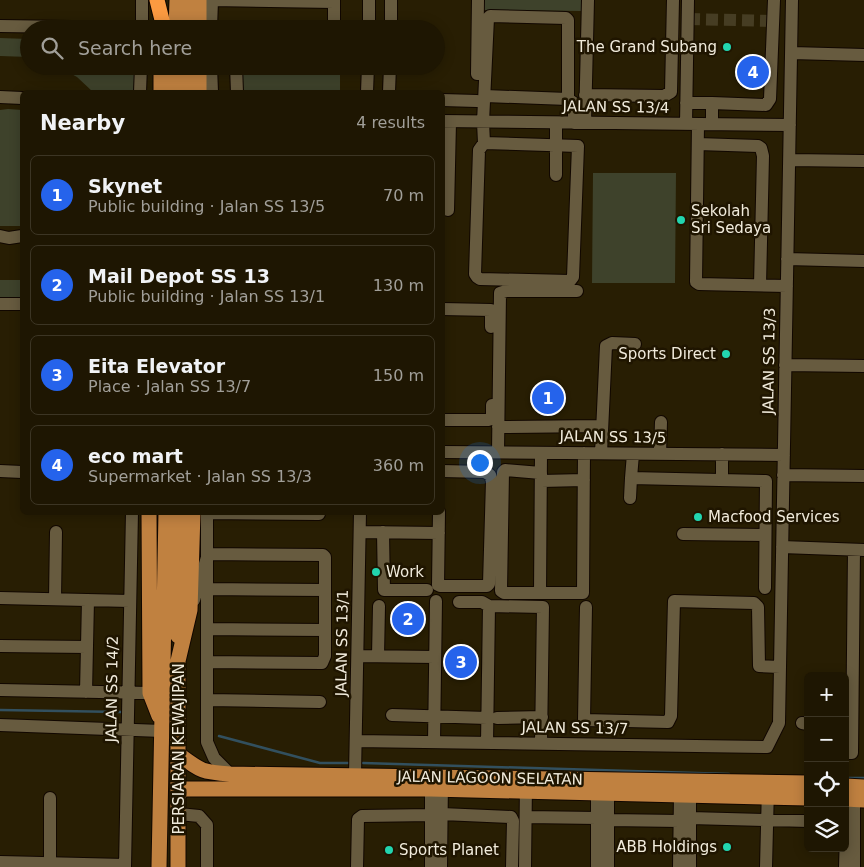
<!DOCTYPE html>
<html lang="en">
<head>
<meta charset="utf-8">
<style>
  :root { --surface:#1e1602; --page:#261f0c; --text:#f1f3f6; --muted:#a19f99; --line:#3c3524; --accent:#2563eb }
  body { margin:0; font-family:"DejaVu Sans",sans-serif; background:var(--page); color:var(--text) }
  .controls { position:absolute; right:15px; bottom:15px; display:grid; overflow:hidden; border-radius:8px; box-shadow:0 2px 12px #0003 }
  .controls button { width:45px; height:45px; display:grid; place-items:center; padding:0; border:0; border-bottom:1px solid var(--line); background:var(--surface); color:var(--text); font:25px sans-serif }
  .you { position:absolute; left:479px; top:462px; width:18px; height:18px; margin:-12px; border:4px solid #fff; border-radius:50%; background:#1a73e8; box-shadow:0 0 0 8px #1a73e833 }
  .badge { display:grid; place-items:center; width:32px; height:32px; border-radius:50%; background:var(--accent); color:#fff; font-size:16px; font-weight:700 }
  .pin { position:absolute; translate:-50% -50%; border:2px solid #fff; box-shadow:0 1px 5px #0006 }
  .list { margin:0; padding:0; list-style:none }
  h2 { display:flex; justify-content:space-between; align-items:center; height:65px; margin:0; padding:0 20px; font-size:21px }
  h2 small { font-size:16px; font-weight:400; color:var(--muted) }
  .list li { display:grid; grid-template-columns:32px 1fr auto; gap:15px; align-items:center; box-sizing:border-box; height:80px; margin:0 10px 10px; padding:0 10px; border:1px solid var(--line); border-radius:8px }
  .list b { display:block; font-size:19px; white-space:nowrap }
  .list p { margin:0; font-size:16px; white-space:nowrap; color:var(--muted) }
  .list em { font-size:16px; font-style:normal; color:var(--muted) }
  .icon { flex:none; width:28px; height:28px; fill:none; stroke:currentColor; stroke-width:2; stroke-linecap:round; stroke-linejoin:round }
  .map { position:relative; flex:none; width:864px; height:867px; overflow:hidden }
  .search { position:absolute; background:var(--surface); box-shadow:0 2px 12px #0003; left:20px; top:20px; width:425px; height:55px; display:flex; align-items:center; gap:12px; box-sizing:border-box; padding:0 18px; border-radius:28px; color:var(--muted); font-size:19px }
  .panel { position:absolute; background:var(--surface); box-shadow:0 2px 12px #0003; left:20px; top:90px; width:425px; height:425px; border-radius:8px }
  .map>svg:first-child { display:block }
  .green { fill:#3e422b }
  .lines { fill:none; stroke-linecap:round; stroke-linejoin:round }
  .stream { stroke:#32505f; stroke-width:2.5 }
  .minor-tunnel { stroke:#463d23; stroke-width:12; stroke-dasharray:12 6; stroke-linecap:butt }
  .minor-casing { stroke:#110700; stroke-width:14 }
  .major-casing { stroke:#110700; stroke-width:17 }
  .highway-casing { stroke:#110700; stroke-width:17 }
  .minor { stroke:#675b3f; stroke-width:12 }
  .major { stroke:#c08140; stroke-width:15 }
  .highway { stroke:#fb9a41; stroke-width:15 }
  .poi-dot { fill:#22d5af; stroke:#1f1500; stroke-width:2 }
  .labels { text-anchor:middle; stroke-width:5; stroke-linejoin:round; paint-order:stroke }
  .poi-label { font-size:15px; fill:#f1ebdb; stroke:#1f1500; text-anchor:start }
  .street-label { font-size:15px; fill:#f1ebdb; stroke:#1f1500 }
</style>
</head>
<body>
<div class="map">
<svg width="864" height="867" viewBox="0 0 864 867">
  <rect width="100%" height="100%" fill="#281e03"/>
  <path class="green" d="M483 0H581V11L483 10Z
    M0 38 29 39V57L0 56Z
    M57 66H135L134 92H93L77 77Z
    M241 66H340V92H241Z
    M8 109 22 110V226H0V110Z
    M593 173H676L675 283H592Z
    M0 280H22V298H0Z"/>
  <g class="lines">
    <path class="stream" d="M0 710 121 712
      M219 736 320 763H348
      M363 763 729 774
      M845 778H864"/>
    <path class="minor-tunnel" d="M688 19 774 21"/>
    <defs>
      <path id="minor" d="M212 0 334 2
        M0 26 142 28
        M142 29V0
        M211 29 212 0
        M334 29V0
        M369 29V0
        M391 29V0
        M792 53 864 55
        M211 66 212 92
        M236 66 237 92
        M477 74 478 0
        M140 92 141 66
        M367 92 368 66
        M389 92 390 66
        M585 95 664 96 671 92 673 0
        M485 96 568 99 574 103V123
        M0 97 22 98
        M442 100 477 101
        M686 103H712
        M442 121 790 125
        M585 123 588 0
        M686 124 688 0
        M698 124 696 282 699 284 787 286
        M712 124V103L766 105 770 99 774 0
        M484 143 578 146 573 277 570 281 480 279 477 277 475 274 479 150Z
        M484 143 483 122 488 18 490 16 566 18 568 20V99
        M698 144 758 146 761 148 763 156 760 285
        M790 160 864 161
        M556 175V123
        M448 210 450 122
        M0 236 9 238 22 236
        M787 259 864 261
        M0 304H22
        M442 309 491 310V327
        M785 365 864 366
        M442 420H489L492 415V405
        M498 427 601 426
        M442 452 784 455
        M498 452 500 293 506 291H577
        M601 453 606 346 612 343 635 344
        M660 454 661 422
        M0 471 22 472
        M541 473 505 470 503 472 501 591 504 593H583L584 453
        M783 475 864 476
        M631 478 633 454
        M722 480V454
        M541 481 584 480
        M630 498 631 478 766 481 765 588
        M207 512V742L214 758 230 774
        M439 512 438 585 440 586H487L489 584 492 481 490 475 485 472 442 471
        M207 513 319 514
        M360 532 439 533
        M383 532 384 590H427
        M683 534 765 535
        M782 547 864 550
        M208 589 325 590
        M540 593 541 453
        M0 598 130 601
        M55 599 56 532
        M194 600 208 554 323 555 325 557V656L322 663 208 662
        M459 602H482L489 606 543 607 541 743
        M586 607 584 720 668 722 671 716 674 601 754 603 758 607 759 666 780 667
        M208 629 325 630
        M0 646 87 647
        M358 656 435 657
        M378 656 379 606
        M0 690 150 693
        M86 692 88 600
        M207 700 320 702
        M392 715 487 718
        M497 718 542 717
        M802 723 808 724
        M0 725 162 731
        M356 741 767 747 779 723 792 0
        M434 742 436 601
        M487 743 489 606
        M845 753H852L854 550
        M355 775 360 512
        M608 785V867
        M690 786V867
        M854 800V867
        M179 814 199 816 207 825V867
        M442 814 511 817 513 821 512 867
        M526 817 597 818
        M690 818 808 821
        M608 820 680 821
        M0 862 125 865
        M50 863V798
        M125 867 132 512
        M357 867 358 819 362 816 432 815
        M431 867V780
        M441 867 442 780
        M525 867 526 784
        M597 867V793
        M679 867 680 795
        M766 867 768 787
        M845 867 846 834"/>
      <path id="major" d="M199 0V29
        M176 29 177 0
        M188 29 189 0
        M199 66V92
        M161 92V66
        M175 92V66
        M187 92 188 66
        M149 512 150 693 159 716
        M178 636 179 512
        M178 754C201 771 201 772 230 774L808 783
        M845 786 864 787
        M178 789H431L808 798
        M845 799 864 800
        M159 867 166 512
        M178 867V661L190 610 193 512"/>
      <path id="highway" d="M157 0 163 24"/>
    </defs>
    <use href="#minor" class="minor-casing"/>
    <use href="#major" class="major-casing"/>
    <use href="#highway" class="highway-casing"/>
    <use href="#minor" class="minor"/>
    <use href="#major" class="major"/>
    <use href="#highway" class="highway"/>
  </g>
  <g class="poi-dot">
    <circle cx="727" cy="47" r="5"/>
    <circle cx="681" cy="220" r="5"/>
    <circle cx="726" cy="354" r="5"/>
    <circle cx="698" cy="517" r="5"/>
    <circle cx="376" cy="572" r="5"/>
    <circle cx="727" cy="847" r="5"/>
    <circle cx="389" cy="850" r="5"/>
  </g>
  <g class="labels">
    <g class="poi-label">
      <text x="717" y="52" text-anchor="end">The Grand Subang</text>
      <text x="691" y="216">Sekolah<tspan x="691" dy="17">Sri Sedaya</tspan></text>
      <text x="716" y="359" text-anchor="end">Sports Direct</text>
      <text x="708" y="522">Macfood Services</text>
      <text x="386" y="577">Work</text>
      <text x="717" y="852" text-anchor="end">ABB Holdings</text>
      <text x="399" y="855">Sports Planet</text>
    </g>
    <g class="street-label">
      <text transform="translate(616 107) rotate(1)" y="5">JALAN SS 13/4</text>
      <text transform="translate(769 361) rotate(-89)" y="5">JALAN SS 13/3</text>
      <text transform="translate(613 437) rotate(1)" y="5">JALAN SS 13/5</text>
      <text transform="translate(342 643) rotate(-89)" y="5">JALAN SS 13/1</text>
      <text transform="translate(112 689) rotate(-89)" y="5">JALAN SS 14/2</text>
      <text transform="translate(575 728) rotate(1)" y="5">JALAN SS 13/7</text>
      <text transform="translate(179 749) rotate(-90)" y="5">PERSIARAN KEWAJIPAN</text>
      <text transform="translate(490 778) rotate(1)" y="5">JALAN LAGOON SELATAN</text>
    </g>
  </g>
</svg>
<div class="controls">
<button>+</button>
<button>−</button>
<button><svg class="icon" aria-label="locate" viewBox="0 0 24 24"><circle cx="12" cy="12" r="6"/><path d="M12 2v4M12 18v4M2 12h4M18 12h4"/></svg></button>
<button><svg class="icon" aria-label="layers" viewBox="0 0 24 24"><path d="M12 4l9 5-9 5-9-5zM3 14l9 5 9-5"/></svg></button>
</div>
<div class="you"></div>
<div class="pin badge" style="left:548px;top:398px">1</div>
<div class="pin badge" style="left:408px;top:619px">2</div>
<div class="pin badge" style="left:461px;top:662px">3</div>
<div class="pin badge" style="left:753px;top:72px">4</div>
<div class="search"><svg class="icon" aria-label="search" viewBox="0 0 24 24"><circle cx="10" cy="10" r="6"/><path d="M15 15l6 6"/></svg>Search here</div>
<section class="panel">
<h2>Nearby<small>4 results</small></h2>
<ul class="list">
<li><span class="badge">1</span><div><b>Skynet</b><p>Public building · Jalan SS 13/5</p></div><em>70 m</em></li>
<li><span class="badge">2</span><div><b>Mail Depot SS 13</b><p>Public building · Jalan SS 13/1</p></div><em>130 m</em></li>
<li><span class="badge">3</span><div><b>Eita Elevator</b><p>Place · Jalan SS 13/7</p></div><em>150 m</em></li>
<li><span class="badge">4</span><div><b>eco mart</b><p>Supermarket · Jalan SS 13/3</p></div><em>360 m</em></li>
</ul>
</section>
</div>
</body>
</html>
